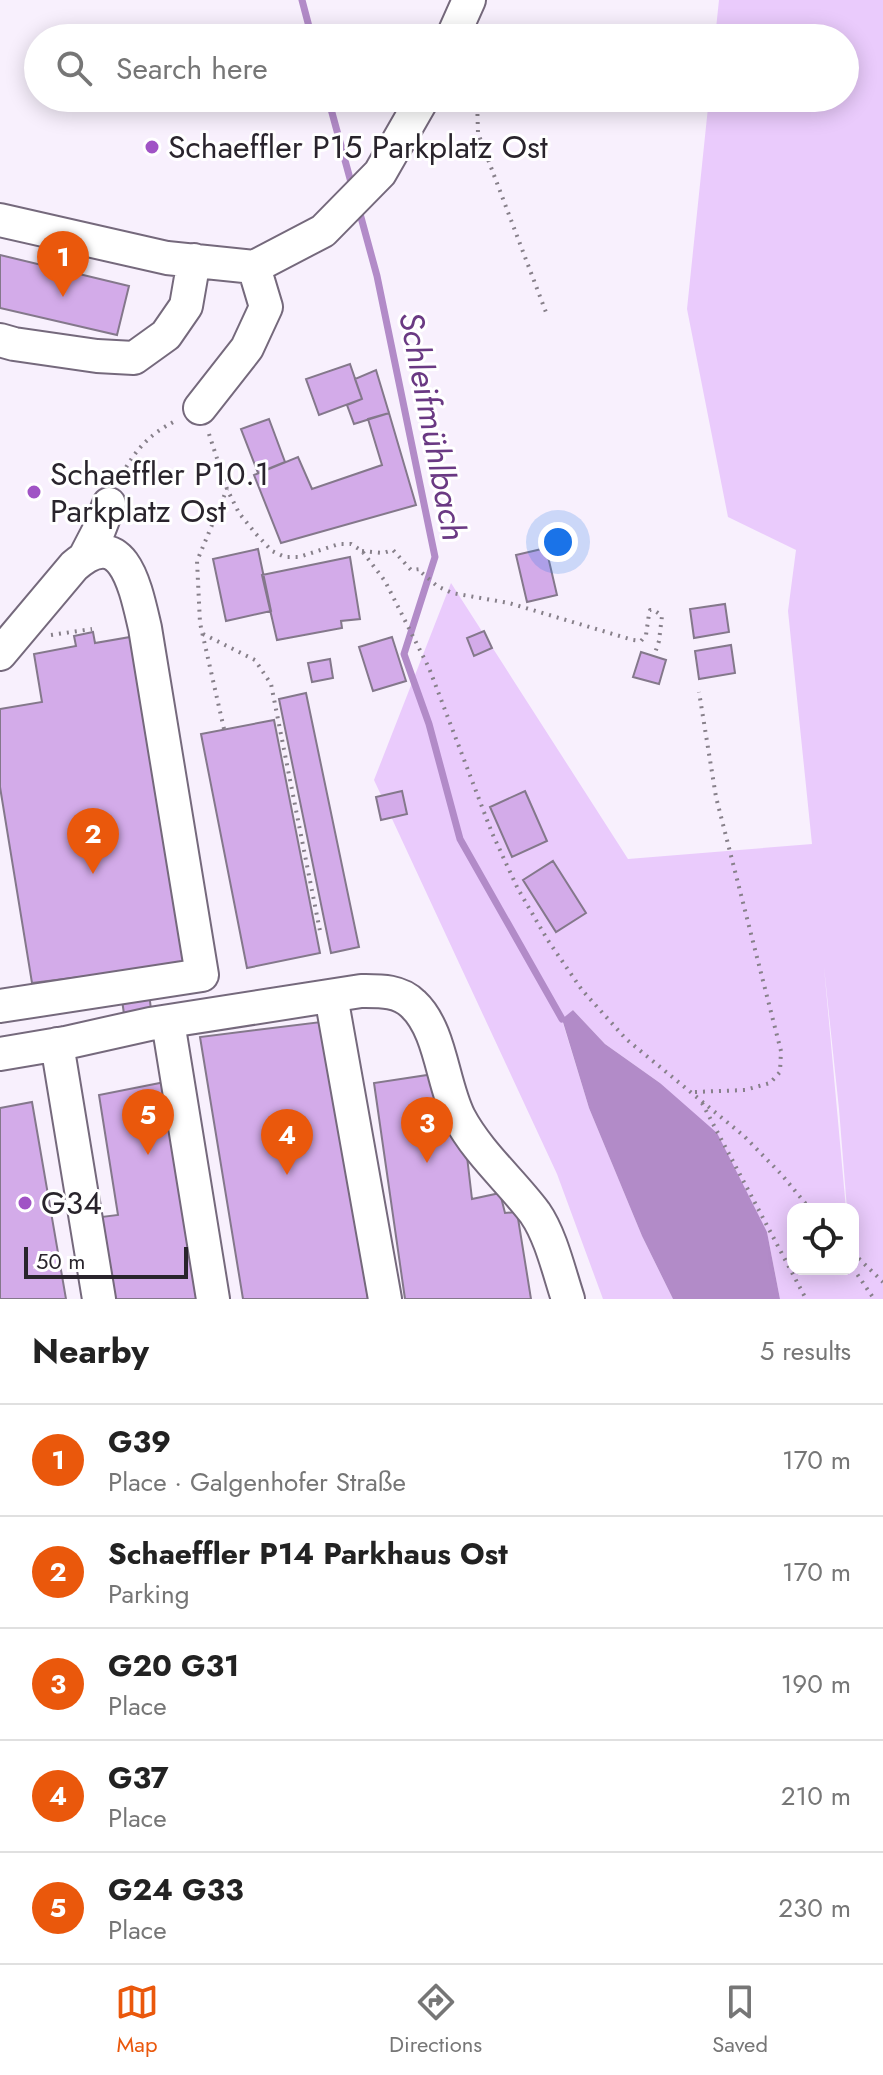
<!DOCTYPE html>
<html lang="en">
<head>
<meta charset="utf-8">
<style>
  :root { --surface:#fff; --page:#f6f6f6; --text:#222; --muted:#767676; --line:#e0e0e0; --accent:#ea580c }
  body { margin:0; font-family:Jost,sans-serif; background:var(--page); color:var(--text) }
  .controls { position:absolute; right:24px; bottom:24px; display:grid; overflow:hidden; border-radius:16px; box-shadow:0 4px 20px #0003 }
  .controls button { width:72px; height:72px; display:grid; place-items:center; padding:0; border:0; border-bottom:2px solid var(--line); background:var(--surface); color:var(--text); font:40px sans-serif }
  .scale { position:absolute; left:24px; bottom:20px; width:164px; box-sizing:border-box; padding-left:8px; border:4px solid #29242c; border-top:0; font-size:22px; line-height:28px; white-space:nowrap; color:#29242c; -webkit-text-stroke:6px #fff; paint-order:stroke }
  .you { position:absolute; left:558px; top:542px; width:28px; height:28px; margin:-20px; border:6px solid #fff; border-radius:50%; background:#1a73e8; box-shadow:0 0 0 12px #1a73e833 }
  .badge { display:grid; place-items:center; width:52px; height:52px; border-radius:50%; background:var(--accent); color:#fff; font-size:26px; font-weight:700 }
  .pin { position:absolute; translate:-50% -66px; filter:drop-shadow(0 2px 4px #0008) }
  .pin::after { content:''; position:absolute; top:42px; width:28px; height:24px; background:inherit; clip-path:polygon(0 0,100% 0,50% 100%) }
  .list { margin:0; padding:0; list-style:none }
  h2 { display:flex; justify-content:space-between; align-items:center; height:104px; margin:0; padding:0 32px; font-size:34px }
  h2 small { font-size:26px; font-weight:400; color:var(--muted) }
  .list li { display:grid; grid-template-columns:52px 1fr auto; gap:24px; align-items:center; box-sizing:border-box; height:112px; padding:0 32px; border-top:2px solid var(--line) }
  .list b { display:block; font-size:30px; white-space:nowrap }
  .list p { margin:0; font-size:26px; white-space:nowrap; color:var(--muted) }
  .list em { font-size:26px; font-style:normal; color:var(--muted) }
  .icon { flex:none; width:44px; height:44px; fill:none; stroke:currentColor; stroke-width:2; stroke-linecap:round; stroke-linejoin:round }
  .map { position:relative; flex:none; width:883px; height:1299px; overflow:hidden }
  .search { position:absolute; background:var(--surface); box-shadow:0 4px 20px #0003; left:24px; right:24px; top:24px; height:88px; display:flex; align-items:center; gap:20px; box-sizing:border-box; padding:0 28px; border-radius:44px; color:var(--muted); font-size:30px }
  .sheet { height:664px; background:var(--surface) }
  nav { display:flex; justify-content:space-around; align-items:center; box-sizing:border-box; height:112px; border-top:2px solid var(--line); background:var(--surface); font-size:22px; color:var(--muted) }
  nav a { display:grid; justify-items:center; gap:4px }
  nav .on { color:var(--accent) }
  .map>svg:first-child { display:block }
  .green { fill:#eacbfc; fill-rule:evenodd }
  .water { fill:#b28bc8 }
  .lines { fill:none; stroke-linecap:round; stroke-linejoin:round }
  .stream { stroke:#b28bc8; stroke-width:7 }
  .building { fill:#d3abe9; stroke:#84788b; stroke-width:2 }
  .minor-casing { stroke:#75697c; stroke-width:36 }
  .path { stroke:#87808a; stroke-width:4; stroke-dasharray:2 6; stroke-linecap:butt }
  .minor { stroke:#fff; stroke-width:32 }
  .poi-dot { fill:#a053c5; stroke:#fff; stroke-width:3 }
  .labels { text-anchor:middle; stroke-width:6; stroke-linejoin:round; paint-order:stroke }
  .poi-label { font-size:32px; fill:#29242c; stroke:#fff; text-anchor:start }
  .water-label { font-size:34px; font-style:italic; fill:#6a3983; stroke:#fff }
</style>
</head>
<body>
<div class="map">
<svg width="883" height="1299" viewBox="0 0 883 1299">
  <rect width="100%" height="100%" fill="#f8f0fd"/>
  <path class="green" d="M719 0H883V1299H780L767 1232 660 1083 605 1044 573 1010 562 1020 589 1108 642 1236 673 1299H603L557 1174 374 780 451 583 628 859 812 844 788 611 796 550 728 517 687 309 709 98H845V38H715ZM824 967 839 1109 847 1209H853V1269H793V1209H846Z"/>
  <path class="water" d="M573 1010 605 1044 660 1083 717 1133 767 1232 780 1299H673L642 1236 589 1108 562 1019Z"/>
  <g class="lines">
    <path class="stream" d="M302 0 312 38
      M328 98 352 186
      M359 210 377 276 435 557 404 654 429 724 460 839 562 1019"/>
  </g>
  <path class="building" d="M0 255 129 286 117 335 0 308Z
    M350 364 362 399 319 415 306 379Z
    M376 370 389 413 354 424 347 405 362 399 355 379Z
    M389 413 416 505 281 543 254 475 298 457 312 489 382 465 368 419Z
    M269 419 285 462 258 473 241 429Z
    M546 548 557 595 527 602 516 555Z
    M258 549 271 611 226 621 213 559Z
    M350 557 360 619 341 621 342 628 277 640 262 575Z
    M725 604 729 632 694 638 690 609Z
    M484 631 492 648 474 656 467 638Z
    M93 632 95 643 136 636 186 961 128 971 32 983 0 787V709L42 702 34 654 76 646 74 636Z
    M392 637 406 681 373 691 359 647Z
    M731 645 735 673 699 679 695 651Z
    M641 652 666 660 659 684 633 677Z
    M330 659 333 678 312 682 308 663Z
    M306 693 359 947 331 953 279 699Z
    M274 720 320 953 247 968 201 734Z
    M402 791 407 814 381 820 376 797Z
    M525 791 547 841 512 857 490 807Z
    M553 861 586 913 556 932 523 880Z
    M118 972 149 992 151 1010 124 1014Z
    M329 1021 368 1299H243L200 1037Z
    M434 1074 442 1134 464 1131 472 1199 500 1193 505 1213 517 1212 531 1299H405L374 1083Z
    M175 1080 209 1299H112L101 1217 118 1215 99 1095Z
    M32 1102 66 1299H0V1108Z"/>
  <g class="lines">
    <defs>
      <path id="minor" d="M452 38 469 0
        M0 220 167 258 254 267 323 231 380 173 423 98
        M0 340 14 344 97 356 134 358 166 335 186 306 194 260
        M200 408 247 348 266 307 254 267
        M86 555 99 530 109 504
        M0 654 74 566C124 522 136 590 145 628L202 975 0 1006
        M331 996 385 1299
        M168 1022 213 1299
        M57 1044 99 1299
        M0 1054 65 1043 150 1024 361 991C379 991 399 990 413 1004 441 1030 442 1083 459 1117 478 1153 511 1181 535 1213 551 1236 559 1272 568 1299"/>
    </defs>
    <use href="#minor" class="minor-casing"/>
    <path class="path" d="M477 98 478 133 547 315
      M209 434 227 489 239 513 256 534 272 551 285 557H299L339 544H351L362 551 385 581 429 668 492 833 518 889 547 939 582 990 626 1039 744 1136 782 1175 810 1209
      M118 481C135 451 146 436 177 420
      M362 551 383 553 393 550 411 570 420 569 422 573 437 586 452 593 509 603 633 640 641 641 646 635 649 614 650 610H654L662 616 659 641 654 656
      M203 634 255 660 271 684 320 931
      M51 635 92 629
      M224 729 200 623 197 561 227 489
      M695 1092 745 1090 770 1083 780 1072 781 1051 716 797 699 692
      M702 1103 806 1299
      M853 1253 883 1282
      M853 1268 874 1299"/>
    <use href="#minor" class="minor"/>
  </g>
  <g class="poi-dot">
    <circle cx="152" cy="147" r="8"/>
    <circle cx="34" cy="492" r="8"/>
    <circle cx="25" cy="1203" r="8"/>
  </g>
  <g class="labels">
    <g class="poi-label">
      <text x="168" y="158">Schaeffler P15 Parkplatz Ost</text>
      <text x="50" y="485">Schaeffler P10.1<tspan x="50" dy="37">Parkplatz Ost</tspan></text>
      <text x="41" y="1214">G34</text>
    </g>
    <g class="water-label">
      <text transform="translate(433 426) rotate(79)" y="12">Schleifmühlbach</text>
    </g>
  </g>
</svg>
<div class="controls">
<button><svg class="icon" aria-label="locate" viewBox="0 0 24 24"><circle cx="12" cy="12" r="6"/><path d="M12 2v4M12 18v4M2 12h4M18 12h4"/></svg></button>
</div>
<div class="scale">50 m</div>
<div class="you"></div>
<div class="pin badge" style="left:63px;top:297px">1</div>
<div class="pin badge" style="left:93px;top:874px">2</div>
<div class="pin badge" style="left:427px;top:1163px">3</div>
<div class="pin badge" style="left:287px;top:1175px">4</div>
<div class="pin badge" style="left:148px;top:1155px">5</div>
<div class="search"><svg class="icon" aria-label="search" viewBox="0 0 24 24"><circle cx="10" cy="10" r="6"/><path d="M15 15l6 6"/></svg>Search here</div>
</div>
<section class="sheet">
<h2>Nearby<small>5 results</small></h2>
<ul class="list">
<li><span class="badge">1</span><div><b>G39</b><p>Place · Galgenhofer Straße</p></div><em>170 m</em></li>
<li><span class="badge">2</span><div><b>Schaeffler P14 Parkhaus Ost</b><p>Parking</p></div><em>170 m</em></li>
<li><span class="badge">3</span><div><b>G20 G31</b><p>Place</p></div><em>190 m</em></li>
<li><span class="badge">4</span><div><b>G37</b><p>Place</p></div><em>210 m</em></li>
<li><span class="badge">5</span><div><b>G24 G33</b><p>Place</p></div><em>230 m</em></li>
</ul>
</section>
<nav>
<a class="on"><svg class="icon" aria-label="map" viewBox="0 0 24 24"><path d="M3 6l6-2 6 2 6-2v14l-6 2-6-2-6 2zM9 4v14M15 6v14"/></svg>Map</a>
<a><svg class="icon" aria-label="directions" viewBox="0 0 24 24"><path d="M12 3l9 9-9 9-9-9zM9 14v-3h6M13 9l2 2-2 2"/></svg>Directions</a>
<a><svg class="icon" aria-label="saved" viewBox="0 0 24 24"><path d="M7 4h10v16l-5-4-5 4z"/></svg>Saved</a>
</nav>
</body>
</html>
